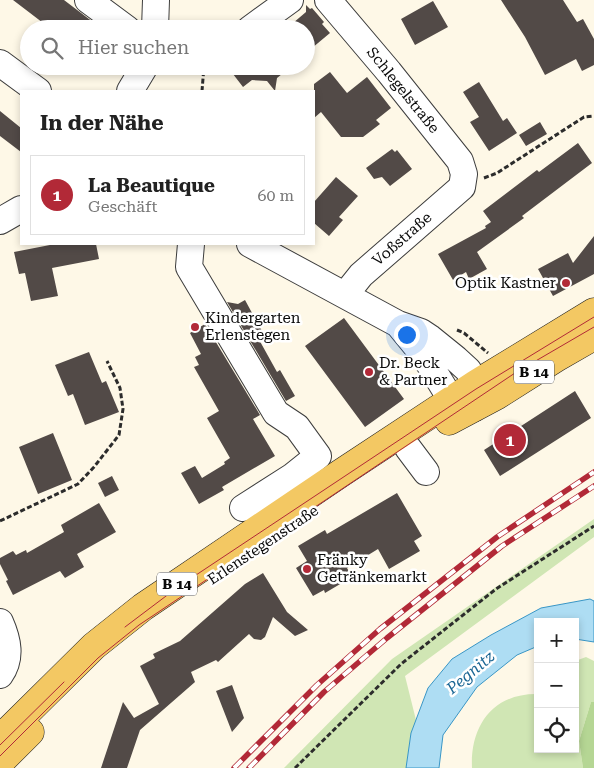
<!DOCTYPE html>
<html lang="de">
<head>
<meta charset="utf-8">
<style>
  :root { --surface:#fff; --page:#f6f6f6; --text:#222; --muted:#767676; --line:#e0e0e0; --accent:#b22937 }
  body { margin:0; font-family:"Roboto Serif",serif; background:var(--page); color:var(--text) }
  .controls { position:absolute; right:15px; bottom:15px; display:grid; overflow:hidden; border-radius:0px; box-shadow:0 2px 8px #0003 }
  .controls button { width:45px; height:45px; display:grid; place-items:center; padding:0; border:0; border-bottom:1px solid var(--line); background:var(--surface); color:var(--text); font:25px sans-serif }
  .you { position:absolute; left:406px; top:334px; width:18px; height:18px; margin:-12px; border:4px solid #fff; border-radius:50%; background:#1a73e8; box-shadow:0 0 0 8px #1a73e833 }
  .badge { display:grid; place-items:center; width:32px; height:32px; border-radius:50%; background:var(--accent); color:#fff; font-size:16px; font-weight:700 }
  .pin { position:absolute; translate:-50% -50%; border:2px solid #fff; box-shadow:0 1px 5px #0006 }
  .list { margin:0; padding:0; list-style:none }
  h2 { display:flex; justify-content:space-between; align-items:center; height:65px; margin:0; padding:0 20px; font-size:21px }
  h2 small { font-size:16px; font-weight:400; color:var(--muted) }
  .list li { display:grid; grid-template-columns:32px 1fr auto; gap:15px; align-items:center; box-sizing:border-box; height:80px; margin:0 10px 10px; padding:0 10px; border:1px solid var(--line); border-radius:0px }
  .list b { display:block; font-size:19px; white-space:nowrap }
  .list p { margin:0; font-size:16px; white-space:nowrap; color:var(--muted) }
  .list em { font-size:16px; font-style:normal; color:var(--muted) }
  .icon { flex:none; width:28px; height:28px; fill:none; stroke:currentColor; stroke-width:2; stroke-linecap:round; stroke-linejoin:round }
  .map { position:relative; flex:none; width:594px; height:768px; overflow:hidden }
  .search { position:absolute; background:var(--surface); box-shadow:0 2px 8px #0003; left:20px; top:20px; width:295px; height:55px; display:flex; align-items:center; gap:12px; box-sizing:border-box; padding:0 18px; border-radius:28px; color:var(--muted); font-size:19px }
  .panel { position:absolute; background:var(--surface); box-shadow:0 2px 8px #0003; left:20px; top:90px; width:295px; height:155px; border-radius:0px }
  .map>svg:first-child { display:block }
  .green { fill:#d0e6b4 }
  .forest { fill:#b5d694 }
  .water { fill:#aeddf3; stroke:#3996c6 }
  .building { fill:#524a47 }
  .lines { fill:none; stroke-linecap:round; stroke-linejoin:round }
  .minor-casing { stroke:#3d3d3d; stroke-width:28 }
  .major-casing { stroke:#1b1b1b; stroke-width:29 }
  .path { stroke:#2c2c2c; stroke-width:3; stroke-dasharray:5 2.5; stroke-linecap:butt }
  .minor { stroke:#fff; stroke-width:26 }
  .major { stroke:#f3c863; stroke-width:28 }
  .tram { stroke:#b22937; stroke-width:1 }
  .rail-casing { stroke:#b22937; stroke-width:5.5 }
  .rail { stroke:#fff; stroke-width:4; stroke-dasharray:11; stroke-linecap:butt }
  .poi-dot { fill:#b22937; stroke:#fff; stroke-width:2 }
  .labels { text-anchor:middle; stroke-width:5; stroke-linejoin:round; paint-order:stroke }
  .shield { fill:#fff; stroke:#545454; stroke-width:1 }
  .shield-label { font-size:14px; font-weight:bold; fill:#0a0a0a }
  .street-label { font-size:15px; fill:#0a0a0a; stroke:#fff }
  .poi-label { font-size:15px; fill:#0a0a0a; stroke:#fff; text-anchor:start }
  .water-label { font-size:16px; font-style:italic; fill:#1a6694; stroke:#fff }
</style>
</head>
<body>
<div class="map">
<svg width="594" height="768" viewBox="0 0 594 768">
  <rect width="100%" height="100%" fill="#fef8e7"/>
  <path class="green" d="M594 519V537L405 676 428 768H284L392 659Z
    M586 657 594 661V702H591L579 741 583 768H472C470 726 493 693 538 694V749H575V665L578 660Z"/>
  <path class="forest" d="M591 702H594V768H583L579 741Z"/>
  <path class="water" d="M590 599 594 601V642L575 639V622H538V646L517 655 477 687 443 735 439 768H406L411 733 428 688 452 659 491 635 541 608Z"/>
  <path class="building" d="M13 0H64L102 29H51Z
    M501 0H563L577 22 583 19 594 39V65L582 71 576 59 545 75 525 37Z
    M433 1 448 27 415 45 401 19Z
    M306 5 310 9 312 8 324 22 322 24 330 33 306 53V29H286L306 12Z
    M243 66H292L277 78 275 91 267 81 252 80 243 87 233 74Z
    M330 72 347 93 367 77 391 108 376 120 380 124 363 137H341L321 112 314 118V84Z
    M479 82 503 121 507 118 517 133 489 151 470 122 479 117 463 92Z
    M0 111 21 128V152L0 136Z
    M540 122 547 134 526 146 519 135Z
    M578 143 592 163 522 216 524 218 477 252 487 269 469 279 466 272 453 280 438 254 486 228 485 226 491 222 483 211 537 170 539 172Z
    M392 149 395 152 397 150 412 169 390 186 382 177 374 179 366 168Z
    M336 177 358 196 339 217 343 220 329 236 314 223V202Z
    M594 236V274L553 296 538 269 568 253 573 263Z
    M55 244H96L99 259 52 268 58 296 31 301 25 273 19 274 14 252Z
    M245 300 263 333 257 336 277 372 280 370 295 396 286 401 227 302 238 304Z
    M344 318 404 399 365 427 305 346Z
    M205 324 260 415 253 419 275 456 222 487 224 490 199 504 181 473 195 466 202 478 225 464 224 462 230 458 207 418 219 411 194 367 199 365 195 357 201 354 190 333Z
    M89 352 102 383 106 381 119 412 85 425 73 394 68 396 55 365Z
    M575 391 591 418 500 476 484 450Z
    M53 433 72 480 38 494 19 447Z
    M112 476 119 490 105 497 98 483Z
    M397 493 422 536 414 541 420 551 389 569 378 549 347 568 352 577 325 593 324 590 313 596 296 568 307 561 298 546 325 530 327 534Z
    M99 503 116 532 77 554 84 567 65 578 60 571 13 595 6 581 8 580 0 564V558L13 551 16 555 26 550 27 553 64 532 61 525Z
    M263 573 287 612 308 630 295 636 273 617 265 637 261 640 254 639 249 634 218 662 216 660 191 672 195 682 140 730 127 768H101L123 702 134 718 159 704 140 666 155 658 153 654 180 641 245 584Z
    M232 685 244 718 232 732 216 691Z"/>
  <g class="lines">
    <defs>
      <path id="minor" d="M88 0 127 29
        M328 0 389 72 460 161 464 174 462 187 361 275 345 295
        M155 29 156 0
        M250 29 290 0
        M0 63 38 91
        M130 91 145 66
        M0 221 21 209
        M191 244 189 267 276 413 297 427 318 456 293 476 243 508
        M250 244 398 324 421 332 430 338 456 359 468 370 476 384 474 408 466 407 452 401 425 357 398 324
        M408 448 426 472
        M0 622C8 640 12 658 0 675"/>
      <path id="major" d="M449 421 496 396 556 358 594 336
        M0 739 94 646 143 607 341 473 476 384 594 312
        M0 762 30 732"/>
    </defs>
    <use href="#minor" class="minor-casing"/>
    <use href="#major" class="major-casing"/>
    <path class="path" d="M202 91 204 66
      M484 178 497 173 584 117 594 116
      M457 330 464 333 488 353
      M0 521 78 484 94 467 119 435 123 409 120 388 107 361
      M295 768 401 664 496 589 594 526"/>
    <use href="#minor" class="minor"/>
    <use href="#major" class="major"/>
    <path class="tram" d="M125 627 178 587 476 389 594 317
      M0 745 64 682
      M0 756 98 658 139 625 515 373 594 327"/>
    <defs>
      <path id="rail" d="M234 768 317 685 380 629 497 537 594 472
        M249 768 324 692 387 638 502 546 594 486"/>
    </defs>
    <use href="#rail" class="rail-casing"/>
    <use href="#rail" class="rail"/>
  </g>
  <g class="poi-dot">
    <circle cx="566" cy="283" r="5"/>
    <circle cx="195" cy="327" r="5"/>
    <circle cx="369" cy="372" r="5"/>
    <circle cx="307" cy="569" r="5"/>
  </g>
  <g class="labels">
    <g class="shield">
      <rect x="514" y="360.5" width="40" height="23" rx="4"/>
      <rect x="157" y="572.5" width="40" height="23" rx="4"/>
    </g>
    <g class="shield-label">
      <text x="534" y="377">B 14</text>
      <text x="177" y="589">B 14</text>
    </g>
    <g class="street-label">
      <text transform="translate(403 90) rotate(51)" y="5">Schlegelstraße</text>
      <text transform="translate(402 239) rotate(-41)" y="5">Voßstraße</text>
      <text transform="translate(263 545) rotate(-34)" y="5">Erlenstegenstraße</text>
    </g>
    <g class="poi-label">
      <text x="556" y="288" text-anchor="end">Optik Kastner</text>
      <text x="205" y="323">Kindergarten<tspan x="205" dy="17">Erlenstegen</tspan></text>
      <text x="379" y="368">Dr. Beck<tspan x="379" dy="17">&amp; Partner</tspan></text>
      <text x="317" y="565">Fränky<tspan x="317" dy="17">Getränkemarkt</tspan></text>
    </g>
    <g class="water-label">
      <text transform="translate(470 672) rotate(-40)" y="6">Pegnitz</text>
    </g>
  </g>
</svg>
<div class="controls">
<button>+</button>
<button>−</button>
<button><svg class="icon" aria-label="locate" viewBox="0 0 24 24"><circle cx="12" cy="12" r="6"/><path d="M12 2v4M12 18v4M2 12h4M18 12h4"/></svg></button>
</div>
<div class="you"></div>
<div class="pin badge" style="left:510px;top:440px">1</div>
<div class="search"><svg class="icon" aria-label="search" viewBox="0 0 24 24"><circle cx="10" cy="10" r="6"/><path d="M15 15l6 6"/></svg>Hier suchen</div>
<section class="panel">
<h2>In der Nähe<small></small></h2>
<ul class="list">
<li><span class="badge">1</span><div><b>La Beautique</b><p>Geschäft</p></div><em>60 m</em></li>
</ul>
</section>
</div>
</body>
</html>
